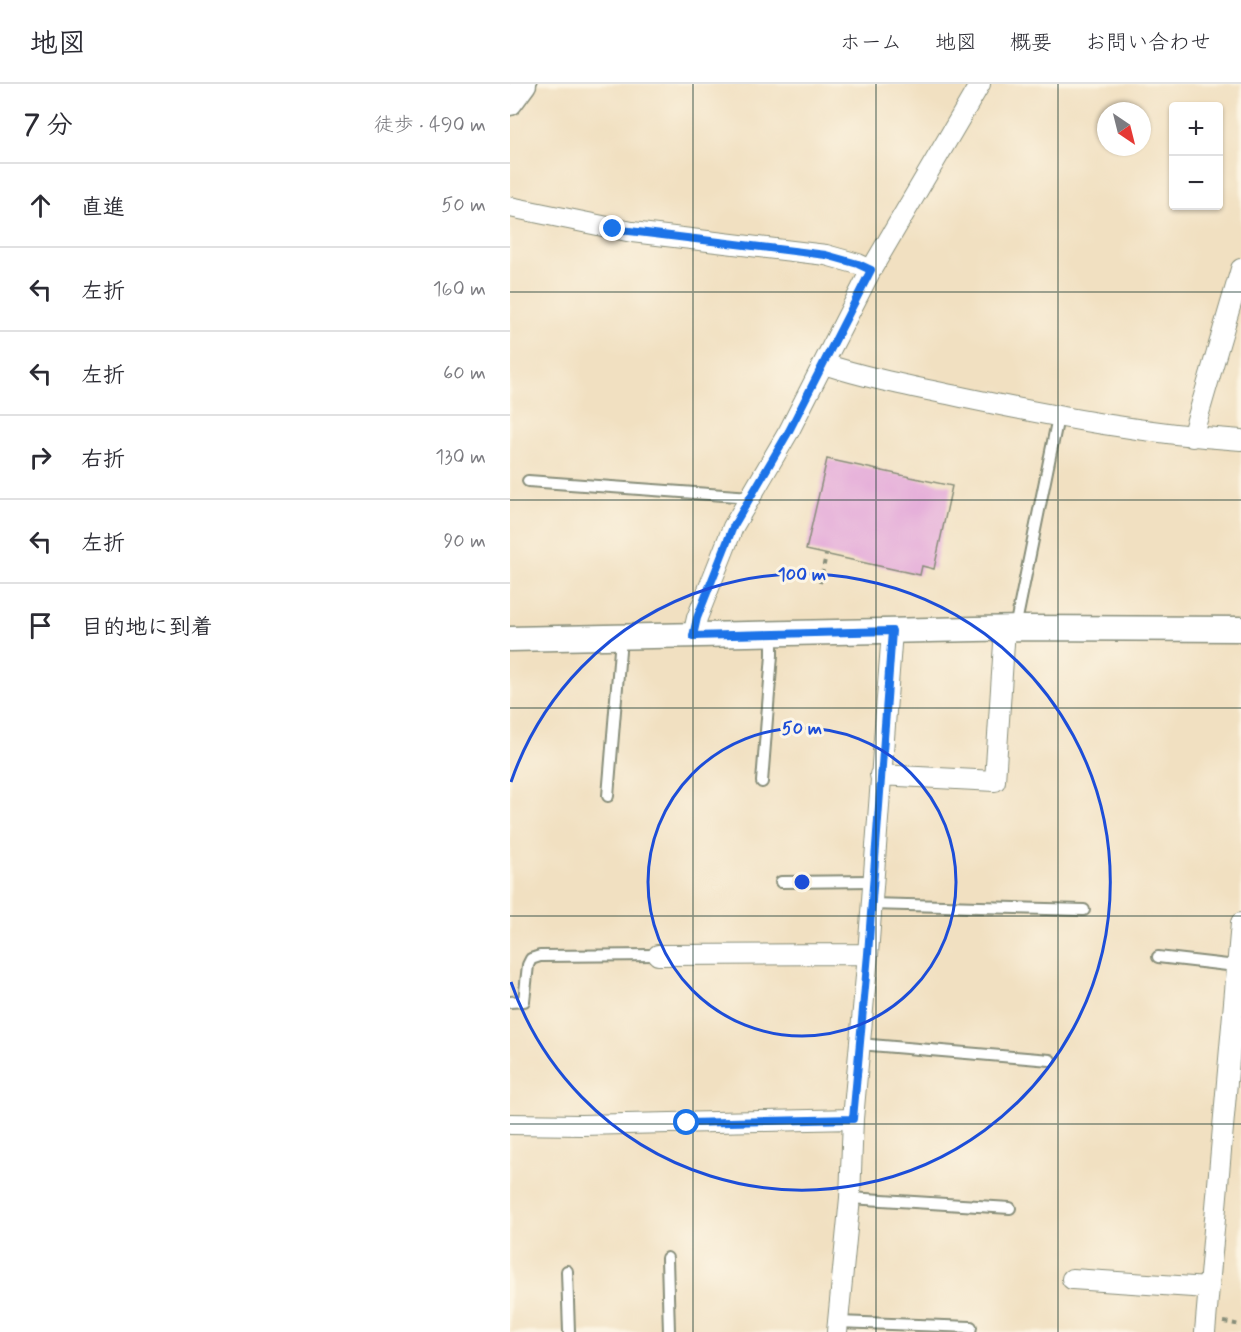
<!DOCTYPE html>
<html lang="ja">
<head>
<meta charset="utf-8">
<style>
  :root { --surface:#fff; --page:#f2f2f3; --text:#2b2b33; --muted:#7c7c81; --line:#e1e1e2 }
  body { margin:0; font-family:Mynerve,"Klee One",sans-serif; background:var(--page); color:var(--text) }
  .controls { position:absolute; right:18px; top:18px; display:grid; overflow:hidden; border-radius:6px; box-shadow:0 2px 4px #0004 }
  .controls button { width:54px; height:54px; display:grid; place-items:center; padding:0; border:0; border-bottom:2px solid var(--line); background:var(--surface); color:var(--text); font:30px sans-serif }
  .compass { position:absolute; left:587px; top:18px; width:54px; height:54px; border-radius:50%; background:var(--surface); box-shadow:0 2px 4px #0004; rotate:145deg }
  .stop { position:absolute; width:18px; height:18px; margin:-14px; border:4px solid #1a73e8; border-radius:50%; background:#fff }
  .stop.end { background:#1a73e8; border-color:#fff; box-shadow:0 2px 6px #0008 }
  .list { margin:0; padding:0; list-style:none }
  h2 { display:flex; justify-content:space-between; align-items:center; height:78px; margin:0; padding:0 24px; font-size:26px }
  h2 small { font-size:20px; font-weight:400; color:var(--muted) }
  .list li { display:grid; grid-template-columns:39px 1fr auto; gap:18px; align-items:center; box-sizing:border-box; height:84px; padding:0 24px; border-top:2px solid var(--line) }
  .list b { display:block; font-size:22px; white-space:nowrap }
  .list em { font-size:20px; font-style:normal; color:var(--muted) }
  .icon { flex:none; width:33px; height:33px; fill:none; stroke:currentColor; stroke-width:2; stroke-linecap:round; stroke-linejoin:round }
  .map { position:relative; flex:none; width:731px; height:1248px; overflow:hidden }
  header { display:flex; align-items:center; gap:36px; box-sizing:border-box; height:84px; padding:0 30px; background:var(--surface); border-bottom:2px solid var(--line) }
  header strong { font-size:28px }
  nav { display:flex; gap:33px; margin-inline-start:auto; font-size:21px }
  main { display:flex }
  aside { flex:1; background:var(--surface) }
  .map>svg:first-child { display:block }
  .building { fill:#e2a4d8 }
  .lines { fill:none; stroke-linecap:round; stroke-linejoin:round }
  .service-casing { stroke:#888e7a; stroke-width:14 }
  .minor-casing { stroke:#888e7a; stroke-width:22 }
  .tertiary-casing { stroke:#888e7a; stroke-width:27 }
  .path { stroke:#888e7a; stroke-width:4; stroke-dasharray:4.5 4.5; stroke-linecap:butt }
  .service { stroke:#fff; stroke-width:10 }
  .minor { stroke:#fff; stroke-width:20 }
  .tertiary { stroke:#fff; stroke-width:24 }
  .route { stroke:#1a73e8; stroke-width:8 }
  .grid { fill:none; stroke:#1f3d34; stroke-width:1.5; stroke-opacity:0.55 }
  .ring { fill:none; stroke:#1d4ed8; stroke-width:3 }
  .centre { fill:#1d4ed8; stroke:#fcf5e5; stroke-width:3 }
  .ring-label { font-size:18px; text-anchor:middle; font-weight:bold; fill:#1d4ed8; stroke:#fcf5e5; stroke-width:6; stroke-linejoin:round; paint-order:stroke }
</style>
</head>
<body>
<header>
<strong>地図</strong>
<nav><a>ホーム</a><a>地図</a><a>概要</a><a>お問い合わせ</a></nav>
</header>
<main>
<aside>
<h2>7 分<small>徒歩 · 490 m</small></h2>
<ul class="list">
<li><svg class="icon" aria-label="ahead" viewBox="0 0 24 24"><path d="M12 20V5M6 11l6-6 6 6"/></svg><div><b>直進</b></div><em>50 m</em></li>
<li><svg class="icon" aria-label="left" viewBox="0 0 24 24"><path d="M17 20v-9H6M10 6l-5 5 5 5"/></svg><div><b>左折</b></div><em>160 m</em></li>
<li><svg class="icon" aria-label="left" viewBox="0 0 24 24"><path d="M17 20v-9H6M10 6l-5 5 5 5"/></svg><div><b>左折</b></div><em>60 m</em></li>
<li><svg class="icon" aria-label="right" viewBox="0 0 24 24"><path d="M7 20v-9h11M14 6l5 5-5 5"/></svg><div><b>右折</b></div><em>130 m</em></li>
<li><svg class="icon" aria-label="left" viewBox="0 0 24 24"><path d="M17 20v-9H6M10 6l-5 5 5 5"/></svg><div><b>左折</b></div><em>90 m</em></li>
<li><svg class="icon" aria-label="arrive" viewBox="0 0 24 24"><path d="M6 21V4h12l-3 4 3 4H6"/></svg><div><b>目的地に到着</b></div></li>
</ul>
</aside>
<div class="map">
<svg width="731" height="1248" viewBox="0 0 731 1248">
  <rect width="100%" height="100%" fill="#fcf5e5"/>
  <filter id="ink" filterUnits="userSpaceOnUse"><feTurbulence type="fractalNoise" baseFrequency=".0167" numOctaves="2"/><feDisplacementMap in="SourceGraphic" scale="12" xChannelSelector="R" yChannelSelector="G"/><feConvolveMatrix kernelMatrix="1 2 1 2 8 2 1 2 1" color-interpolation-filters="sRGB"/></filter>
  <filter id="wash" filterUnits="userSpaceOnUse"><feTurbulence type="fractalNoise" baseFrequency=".008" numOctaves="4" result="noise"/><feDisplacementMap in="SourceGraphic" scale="24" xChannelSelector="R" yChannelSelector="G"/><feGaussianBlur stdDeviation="1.35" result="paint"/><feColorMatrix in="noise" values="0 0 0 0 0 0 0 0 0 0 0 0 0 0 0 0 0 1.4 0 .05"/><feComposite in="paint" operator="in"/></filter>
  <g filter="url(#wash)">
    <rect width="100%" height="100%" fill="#f1e0c1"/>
    <g id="blocks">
      <path class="building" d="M317 375 442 402 424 485 412 482 410 491 296 466Z"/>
    </g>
  </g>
  <g filter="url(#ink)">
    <use href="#blocks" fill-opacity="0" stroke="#888e7a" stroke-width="1.5"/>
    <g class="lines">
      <defs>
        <path id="service" d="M18 397 241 413
          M505 544 548 333
          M252 698 262 571V550
          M98 712 111 554
          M271 798 363 797
          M361 820 574 826
          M648 873 726 882
          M0 918 14 917 18 881 21 875 30 872 148 871
          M349 960 540 976
          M340 1114 500 1124
          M157 1174 159 1248
          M57 1187 59 1248
          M328 1238 461 1243 460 1248"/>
        <path id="minor" d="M0 123 122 148 316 171 348 180 361 186
          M314 280C360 295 409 304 456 314 547 333 638 350 731 356
          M682 353 731 185
          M183 552 187 534 223 443 279 347 361 186 470 0
          M370 691 485 697 495 544
          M148 871 358 870
          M0 1040 71 1041 343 1035
          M562 1195 698 1204
          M327 1248 340 1114 343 1035 358 870 382 547
          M695 1248 731 839"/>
        <path id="tertiary" d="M0 19 14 0
          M0 555 512 544 731 545"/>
      </defs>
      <use href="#service" class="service-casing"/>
      <use href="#minor" class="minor-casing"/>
      <use href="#tertiary" class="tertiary-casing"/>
      <path class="path" d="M310 499 316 471
        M714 1238 731 1241"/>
      <use href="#service" class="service"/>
      <use href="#minor" class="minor"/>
      <use href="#tertiary" class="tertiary"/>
    </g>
  </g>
  <g class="lines" filter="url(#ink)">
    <path class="route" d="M103 145 316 171 348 180 361 186 279 347 223 443 187 534 183 552 382 547 358 870 343 1035 177 1039"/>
  </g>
  <path class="grid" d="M183 0V1248M366 0V1248M548 0V1248M0 208H731M0 416H731M0 624H731M0 832H731M0 1040H731"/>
  <g class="ring">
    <circle cx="292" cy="798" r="154"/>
    <path d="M1 698A308 308 0 1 1 1 898"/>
  </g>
  <circle cx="292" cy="798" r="9" class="centre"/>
  <g class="ring-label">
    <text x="292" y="496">100 m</text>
    <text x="292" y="650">50 m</text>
  </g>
</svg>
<div class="controls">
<button>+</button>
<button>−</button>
</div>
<svg class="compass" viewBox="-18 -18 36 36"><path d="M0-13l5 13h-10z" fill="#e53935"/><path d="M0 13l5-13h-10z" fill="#7c7c81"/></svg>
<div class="stop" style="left:177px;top:1039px"></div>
<div class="stop end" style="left:103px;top:145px"></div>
</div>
</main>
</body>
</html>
